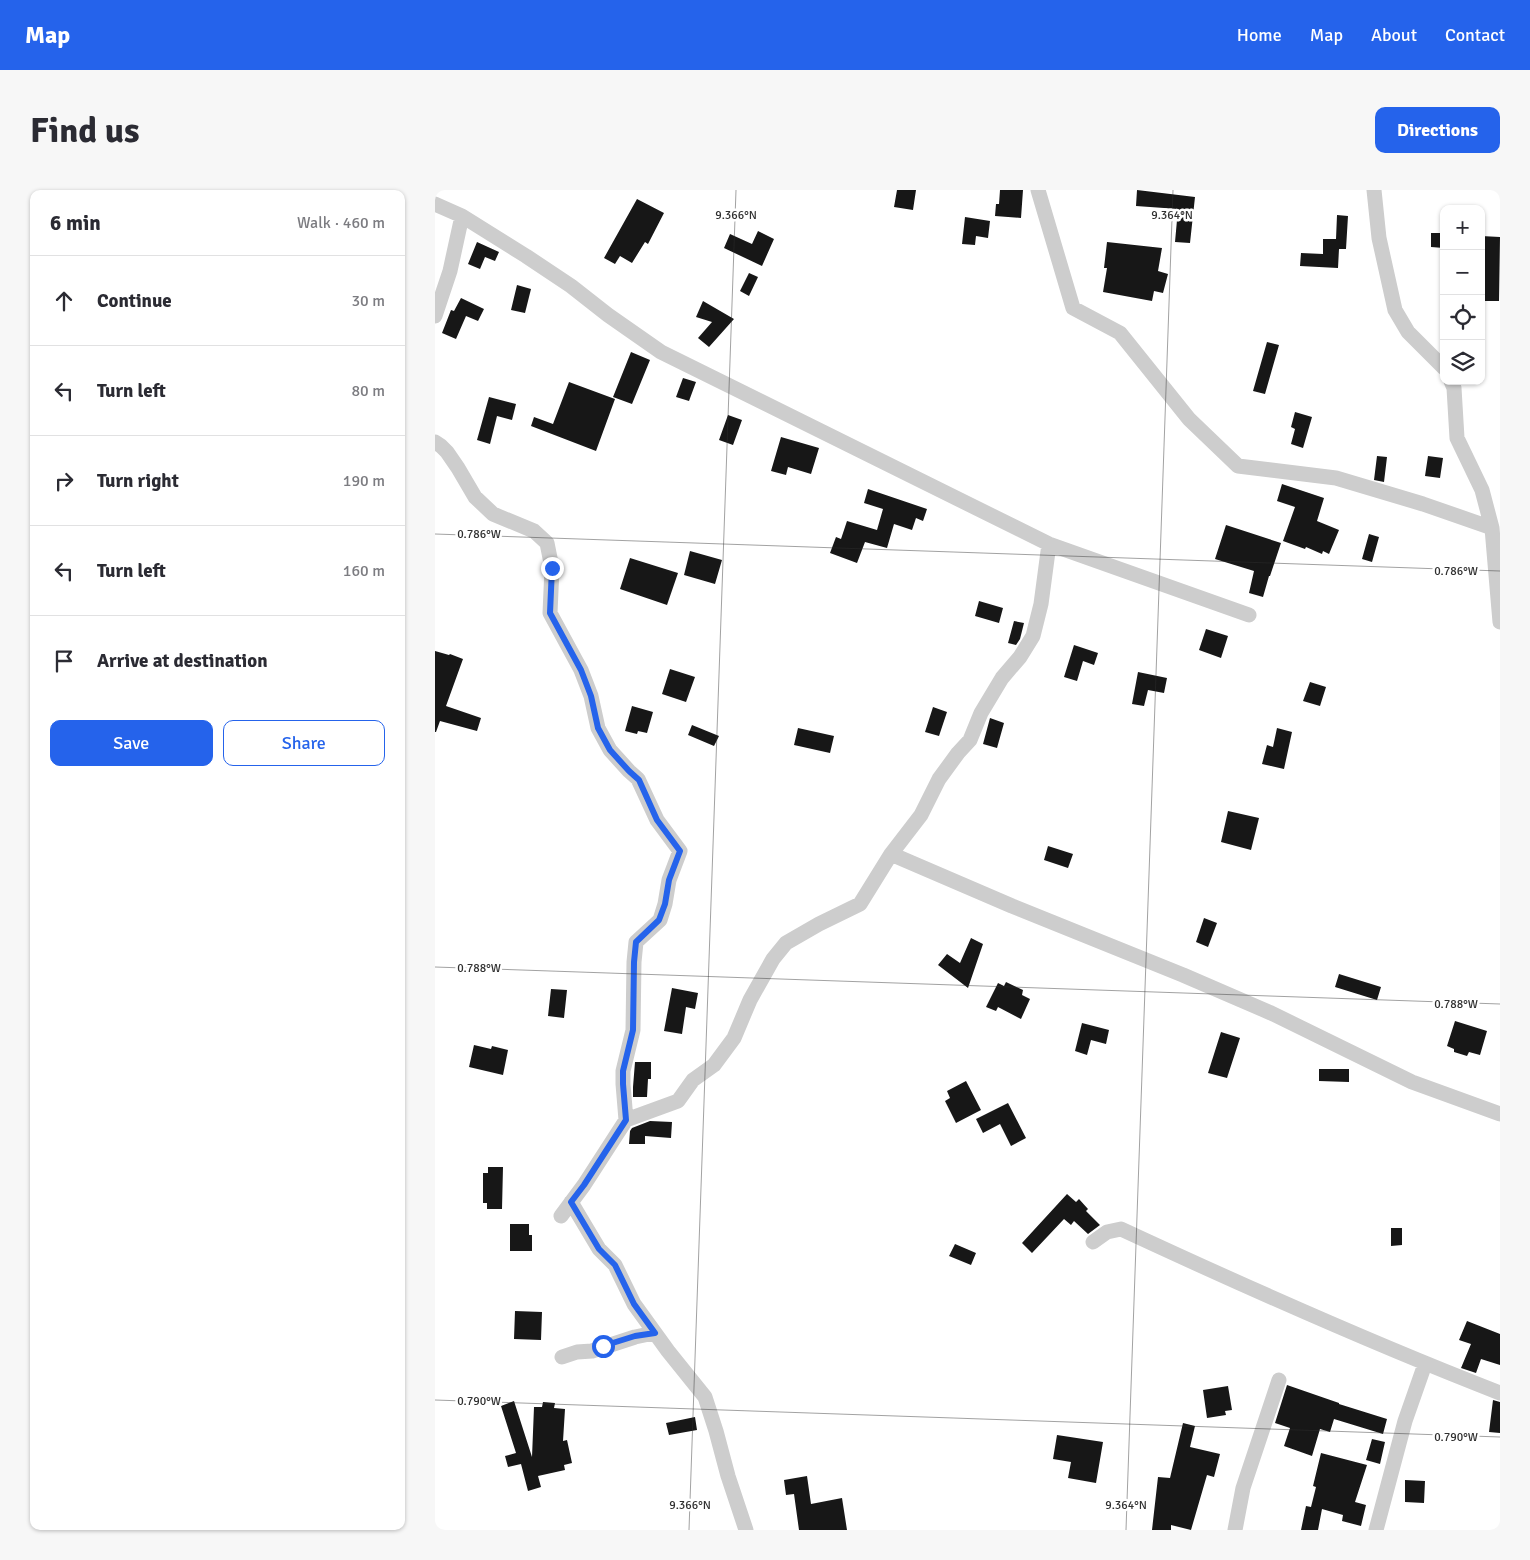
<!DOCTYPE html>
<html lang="en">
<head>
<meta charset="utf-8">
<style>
  :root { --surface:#fff; --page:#f7f7f7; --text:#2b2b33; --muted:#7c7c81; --line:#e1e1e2; --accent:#2563eb }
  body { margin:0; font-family:Signika,sans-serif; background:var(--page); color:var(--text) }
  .controls { position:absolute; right:15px; top:15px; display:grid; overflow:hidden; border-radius:10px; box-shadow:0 1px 4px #0004 }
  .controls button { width:45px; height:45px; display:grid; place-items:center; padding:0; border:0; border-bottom:1px solid var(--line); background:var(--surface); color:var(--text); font:25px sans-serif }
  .stop { position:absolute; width:15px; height:15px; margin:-11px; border:4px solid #2563eb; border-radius:50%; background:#fff }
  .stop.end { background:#2563eb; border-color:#fff; box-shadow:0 1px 5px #0008 }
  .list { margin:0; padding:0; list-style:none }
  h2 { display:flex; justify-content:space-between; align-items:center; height:65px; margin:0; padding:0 20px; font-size:21px }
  h2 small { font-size:16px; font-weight:400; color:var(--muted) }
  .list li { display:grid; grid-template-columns:32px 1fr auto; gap:15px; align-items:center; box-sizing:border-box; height:90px; padding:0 20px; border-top:1px solid var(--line) }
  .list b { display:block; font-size:19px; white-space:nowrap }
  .list em { font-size:16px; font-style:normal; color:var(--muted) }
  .actions { display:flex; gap:10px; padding:15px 20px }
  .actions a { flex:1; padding:11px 0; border:1px solid var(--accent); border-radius:10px; text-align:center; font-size:18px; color:var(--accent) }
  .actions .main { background:var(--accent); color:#fff }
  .icon { flex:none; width:28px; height:28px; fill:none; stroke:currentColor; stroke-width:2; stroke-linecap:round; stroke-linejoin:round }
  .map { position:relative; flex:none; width:1065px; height:1340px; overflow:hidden; border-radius:10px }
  header { display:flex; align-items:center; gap:30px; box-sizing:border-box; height:70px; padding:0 25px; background:var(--accent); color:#fff }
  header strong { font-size:24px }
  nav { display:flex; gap:28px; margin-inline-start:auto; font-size:18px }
  .intro { display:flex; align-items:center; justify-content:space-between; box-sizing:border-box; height:120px; padding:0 30px }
  h1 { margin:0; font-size:35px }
  .button { padding:12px 22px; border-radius:10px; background:var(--accent); color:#fff; font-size:18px; font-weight:700 }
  main { display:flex; gap:30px; padding:0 30px }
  aside { flex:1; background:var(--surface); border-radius:10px; box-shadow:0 1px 4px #0004 }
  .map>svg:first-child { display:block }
  .building { fill:#171717 }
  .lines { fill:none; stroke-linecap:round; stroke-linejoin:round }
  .street { stroke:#cdcdcd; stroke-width:15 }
  .route { stroke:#2563eb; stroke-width:6 }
  .ticks { fill:none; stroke:#303030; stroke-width:1; stroke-opacity:0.45 }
  .ticks-label { font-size:12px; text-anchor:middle; fill:#303030; stroke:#fff; stroke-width:5; stroke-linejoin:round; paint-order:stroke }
</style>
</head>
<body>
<header>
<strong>Map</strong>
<nav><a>Home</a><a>Map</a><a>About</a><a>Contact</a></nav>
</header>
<div class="intro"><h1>Find us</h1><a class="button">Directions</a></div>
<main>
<aside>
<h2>6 min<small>Walk · 460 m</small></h2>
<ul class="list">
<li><svg class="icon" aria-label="ahead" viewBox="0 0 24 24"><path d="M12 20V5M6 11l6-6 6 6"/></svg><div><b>Continue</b></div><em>30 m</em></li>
<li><svg class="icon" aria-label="left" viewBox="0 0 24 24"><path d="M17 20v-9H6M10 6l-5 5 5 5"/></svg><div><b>Turn left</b></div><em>80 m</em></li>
<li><svg class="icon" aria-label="right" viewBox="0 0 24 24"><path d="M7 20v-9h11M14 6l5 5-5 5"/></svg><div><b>Turn right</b></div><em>190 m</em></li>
<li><svg class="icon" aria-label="left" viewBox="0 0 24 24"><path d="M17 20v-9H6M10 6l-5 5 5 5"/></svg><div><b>Turn left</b></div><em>160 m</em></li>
<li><svg class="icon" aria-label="arrive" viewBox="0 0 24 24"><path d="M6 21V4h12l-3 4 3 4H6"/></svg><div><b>Arrive at destination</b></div></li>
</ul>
<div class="actions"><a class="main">Save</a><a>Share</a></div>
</aside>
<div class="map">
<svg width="1065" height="1340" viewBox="0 0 1065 1340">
  <rect width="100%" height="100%" fill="#fff"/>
  <path class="building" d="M462 0H481L478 20 459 17Z
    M565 0H588L586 28 560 26 561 14H564Z
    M702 0 760 7 755 53 740 52 743 19 701 16Z
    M202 9 229 23 213 54 210 52 197 73 185 66 180 74 169 68Z
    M902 25 913 26 911 59H904L903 78 865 76 866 63 888 64V49H901Z
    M530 27 555 31 553 48 541 46 540 55 527 54Z
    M323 41 339 49 327 76 289 58 295 44 317 54Z
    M996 43H1009V58L996 57Z
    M1046 46 1065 47 1064 111H1050V98H1046Z
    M42 52 64 62 60 71 50 67 45 79 33 74Z
    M672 52 727 58 723 81 733 84 728 103 719 101 717 111 668 102 672 78H669Z
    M314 83 323 87 314 106 305 101Z
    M82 95 96 99 90 123 76 120Z
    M26 108 49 119 43 131 31 126 21 149 7 143 16 120 19 121Z
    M268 111 299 129 274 157 263 148 277 132 261 127Z
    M832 152 844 155 830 204 818 201Z
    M196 162 215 170 197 214 178 207Z
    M248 188 261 192 254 211 241 207Z
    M134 192 180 209 161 261 96 236 99 227 118 234Z
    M54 207 81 214 77 230 62 226 55 254 42 250Z
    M860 222 877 227 868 258 856 254 860 239 856 237Z
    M293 225 307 230 298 255 284 250Z
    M346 247 384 258 376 284 353 277 351 285 336 281Z
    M942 266 952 267 949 292 939 290Z
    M993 266 1008 268 1005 288 990 286Z
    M847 294 889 308 882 331 904 340 894 364 888 361 887 364 871 357 870 359 848 351 860 317 842 311Z
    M433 299 492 319 488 331 481 328 477 340 459 334 452 358 430 352 422 373 395 363 401 347 406 349 412 331 442 340 448 319 429 313Z
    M791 335 846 353 835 386H834L828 407 814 403 819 381 780 369Z
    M934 344 944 347 937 372 927 369Z
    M255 361 287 370 280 394 249 385Z
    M195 368 243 383 232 415 185 399Z
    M544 411 568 418 564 433 540 426Z
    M579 431 589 433 585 449 581 455 573 453Z
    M771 439 793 446 786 468 764 460Z
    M639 455 663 463 659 475 648 471 642 491 629 487Z
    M0 461 14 465 15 464 28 469 11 516 46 528 42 541 5 531 1 542H0Z
    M235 479 260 487 251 512 227 504Z
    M703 482 732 488 729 503 713 500 709 516 697 514Z
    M875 492 891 497 885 516 868 511Z
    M197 516 218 522 212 543 203 541 202 544 190 541Z
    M498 517 512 522 504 546 490 542Z
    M555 528 569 533 562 558 548 554Z
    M257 535 284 546 279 556 253 545Z
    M363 538 399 546 395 563 359 555Z
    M842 538 857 542 849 579 827 574 832 555 838 557Z
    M793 621 824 628 816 660 786 652Z
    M613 656 638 664 633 678 609 670Z
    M769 728 782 733 773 757 761 752Z
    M536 748 548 754 533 798 503 775 512 764 525 773Z
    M904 784 946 797 942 810 900 797Z
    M571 792 588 800 587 805 595 809 586 829 563 817 561 821 551 817 563 793 569 796Z
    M237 798 263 803 260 819 251 817 247 844 229 841Z
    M116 799 132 800 129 828 113 826Z
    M1020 831 1052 841 1045 865 1034 862 1032 866 1019 862V859L1012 856Z
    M647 833 674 840 671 854 656 850 652 865 640 861Z
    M786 842 805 848 792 888 773 883Z
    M39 855 56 859 57 856 73 860 68 885 34 877Z
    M200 872H216V889H213L212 907H198V897Z
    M884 879H914V892L884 891Z
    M531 891 546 920 521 933 510 911 515 908 512 901Z
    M573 913 591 948 576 956 565 934 548 943 541 929Z
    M215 931 237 932 236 948 210 946V954H194L195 941 197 938Z
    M53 977H68L67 1019H52V1013H48V983H53Z
    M632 1004 641 1012 644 1009 653 1019 651 1021 665 1035 653 1044 639 1031 636 1035 629 1029 597 1063 587 1053Z
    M75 1034H94V1045H97V1061H75Z
    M956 1038H967V1055L956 1056Z
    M520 1054 541 1063 536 1075 514 1066Z
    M80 1121 107 1122 106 1150 79 1149Z
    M1032 1131 1065 1144V1175L1046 1169 1041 1183 1026 1178 1036 1154 1024 1150Z
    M852 1195 904 1213V1214L952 1229 948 1244 899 1229 895 1242 885 1239 877 1266 849 1256 855 1238 840 1233Z
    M793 1196 797 1220 790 1221 791 1225 772 1228 768 1200Z
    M1058 1210 1065 1212V1243L1054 1242Z
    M79 1211 97 1267 99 1217H107L108 1212 120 1213 119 1218 130 1219 128 1251 132 1250 137 1273 129 1275 130 1280 103 1286 106 1297 93 1301 86 1274 73 1277 70 1266 81 1263 66 1216Z
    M260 1227 262 1240 234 1245 231 1233Z
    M748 1233 760 1236 755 1257 785 1264 779 1287 772 1285 756 1340 736 1335V1340H717L723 1287 735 1288Z
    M622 1245 668 1252 661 1293 633 1288 636 1272 618 1269Z
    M937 1249 950 1252 945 1274 931 1270Z
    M886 1263 932 1275 920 1312 931 1315 926 1336 907 1331 908 1325 887 1319 883 1340H866L871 1316 876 1317 881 1297 878 1296Z
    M372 1286 376 1314 407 1308 412 1340H364L359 1304 351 1305 349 1290Z
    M970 1290 990 1291 989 1313 970 1312Z"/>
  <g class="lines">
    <path class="street" d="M603 0 638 118 685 143 754 229 803 276 901 288 988 314 1057 338
      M939 0 944 48 960 120 973 142 1009 178
      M0 14 27 26 91 66 136 96 173 125 226 162 614 354 814 425
      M0 126 15 81 27 26
      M1016 191 1019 198 1022 248 1047 300 1057 338 1065 432
      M0 252 6 256 12 262 23 278 40 307 58 324 99 341 112 353 117 378 115 423 146 480 156 506 163 538 175 560 194 581 203 589 222 630 245 661 234 690 230 714 225 730 201 752 199 772 198 840 188 881V894L191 930
      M456 664 577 716 748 785 836 823 977 892 1065 924
      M136 1012 164 1059 180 1075 199 1114 233 1161 270 1207 281 1241 293 1286 311 1340
      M126 1026 149 995 191 930 243 911 258 890 279 875 299 848 315 810 338 769 351 753 384 734 425 714 456 664 486 625 504 589 523 563 535 550 546 523 567 488 585 467 598 446 606 414 614 354
      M658 1052 672 1042 686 1039C811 1097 936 1153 1065 1203
      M127 1167 142 1162 157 1161 200 1147 219 1143
      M800 1340 808 1298 844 1190
      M941 1340 970 1231 990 1174"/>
  </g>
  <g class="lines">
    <path class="route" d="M117 378 115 423 146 480 156 506 163 538 175 560 194 581 204 590 222 630 245 661 234 690 230 714 224 730 201 752 199 772 198 840 188 881V894L191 930 149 995 136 1012 164 1059 180 1075 199 1114 220 1143 200 1146 168 1156"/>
  </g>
  <path class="ticks" d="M0 344 1065 381M0 777 1065 814M0 1210 1065 1247M254 1340 301 0M691 1340 738 0"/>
  <g class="ticks-label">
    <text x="301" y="29">9.366°N</text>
    <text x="737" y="29">9.364°N</text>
    <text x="44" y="348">0.786°W</text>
    <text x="1021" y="385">0.786°W</text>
    <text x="44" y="782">0.788°W</text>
    <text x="1021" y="818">0.788°W</text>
    <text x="44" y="1215">0.790°W</text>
    <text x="1021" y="1251">0.790°W</text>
    <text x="255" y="1319">9.366°N</text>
    <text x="691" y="1319">9.364°N</text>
  </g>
</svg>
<div class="controls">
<button>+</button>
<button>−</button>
<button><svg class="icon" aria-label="locate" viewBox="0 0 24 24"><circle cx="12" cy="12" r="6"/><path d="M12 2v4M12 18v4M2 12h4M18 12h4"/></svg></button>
<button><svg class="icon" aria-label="layers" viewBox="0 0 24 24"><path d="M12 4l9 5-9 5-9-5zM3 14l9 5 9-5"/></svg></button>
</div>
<div class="stop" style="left:168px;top:1156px"></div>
<div class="stop end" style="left:117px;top:378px"></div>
</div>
</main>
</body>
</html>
